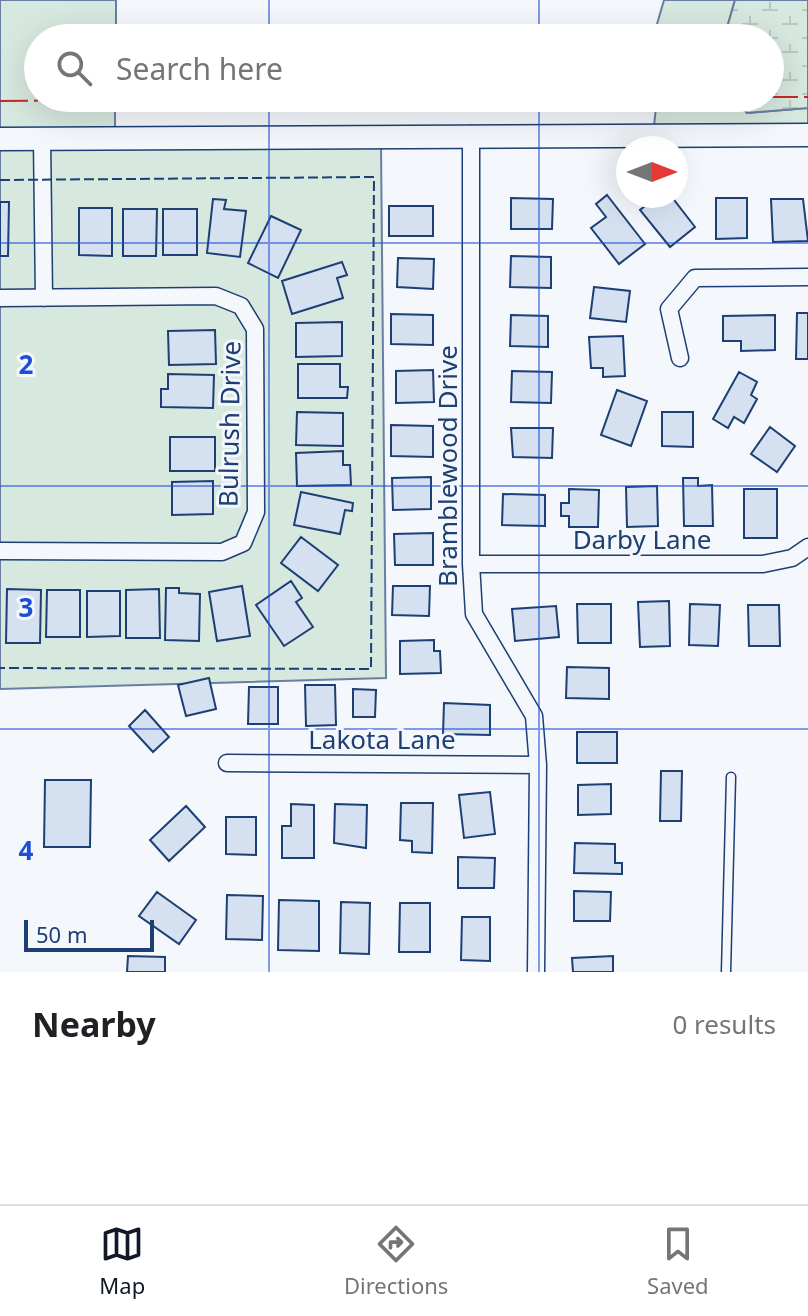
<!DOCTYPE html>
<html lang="en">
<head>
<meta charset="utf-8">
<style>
  :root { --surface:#fff; --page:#f2f2f2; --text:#202124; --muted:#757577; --line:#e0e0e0; --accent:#111827 }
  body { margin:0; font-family:"Noto Sans",sans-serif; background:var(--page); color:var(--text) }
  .compass { position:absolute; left:616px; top:136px; width:72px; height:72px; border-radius:50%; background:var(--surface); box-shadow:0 8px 32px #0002; rotate:90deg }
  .scale { position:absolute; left:24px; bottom:20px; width:130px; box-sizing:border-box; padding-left:8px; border:4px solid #1d3f73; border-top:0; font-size:22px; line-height:28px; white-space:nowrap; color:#1d3f73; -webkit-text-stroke:6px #f4f7fb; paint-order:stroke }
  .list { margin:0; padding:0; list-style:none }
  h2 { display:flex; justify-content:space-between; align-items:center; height:104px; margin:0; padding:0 32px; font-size:34px }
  h2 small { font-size:26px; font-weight:400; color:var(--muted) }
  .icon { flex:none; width:44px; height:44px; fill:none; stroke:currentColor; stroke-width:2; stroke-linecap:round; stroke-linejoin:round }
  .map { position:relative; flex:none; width:808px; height:972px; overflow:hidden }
  .search { position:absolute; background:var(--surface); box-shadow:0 8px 32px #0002; left:24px; right:24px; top:24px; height:88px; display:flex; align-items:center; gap:20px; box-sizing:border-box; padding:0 28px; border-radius:44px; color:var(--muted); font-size:30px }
  .sheet { height:232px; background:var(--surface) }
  nav { display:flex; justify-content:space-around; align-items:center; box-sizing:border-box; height:112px; border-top:2px solid var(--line); background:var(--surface); font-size:22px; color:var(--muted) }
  nav a { display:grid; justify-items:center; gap:4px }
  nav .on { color:var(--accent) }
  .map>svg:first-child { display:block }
  .grass { fill:#d7e8df; stroke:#687fa3; stroke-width:2 }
  .wetland { fill:url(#wetland-marsh); stroke:#687fa3; stroke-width:2 }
  .building { fill:#d5e0f0; stroke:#1d3f73; stroke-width:2 }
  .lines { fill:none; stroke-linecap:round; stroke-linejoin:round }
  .lane-casing { stroke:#1d3f73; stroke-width:11 }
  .street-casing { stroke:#1d3f73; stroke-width:19 }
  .secondary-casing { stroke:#1d3f73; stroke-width:25 }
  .lane { stroke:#f4f7fb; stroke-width:8 }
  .street { stroke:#f4f7fb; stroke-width:16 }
  .secondary { stroke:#f4f7fb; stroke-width:22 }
  .fence { stroke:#1d3f73; stroke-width:2; stroke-dasharray:10 4; stroke-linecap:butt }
  .power { stroke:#c62828; stroke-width:2; stroke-dasharray:28 6 4 6; stroke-linecap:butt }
  .grid { fill:none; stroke:#1d4ed8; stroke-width:2; stroke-opacity:0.55 }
  .labels { text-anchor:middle; stroke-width:6; stroke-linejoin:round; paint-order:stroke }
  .street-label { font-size:26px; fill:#1d3f73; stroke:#f4f7fb }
  .grid-label { font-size:26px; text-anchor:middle; font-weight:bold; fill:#1d4ed8; stroke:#f4f7fb; stroke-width:6; stroke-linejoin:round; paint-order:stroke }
</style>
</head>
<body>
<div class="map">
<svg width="808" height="972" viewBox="0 0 808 972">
  <defs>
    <pattern id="wetland-marsh" width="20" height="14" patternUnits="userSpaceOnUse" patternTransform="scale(2)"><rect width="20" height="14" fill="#d7e8df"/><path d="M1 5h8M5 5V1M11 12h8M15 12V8" fill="none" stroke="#b8c8c3"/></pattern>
  </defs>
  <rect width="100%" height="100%" fill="#f4f7fb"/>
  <path class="grass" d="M0 0H116V38H38V98H115V129L0 130Z
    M664 0H735L724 38H653Z
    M657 98H733L747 113 808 108V127L654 126Z
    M381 145 386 678 0 689V149Z"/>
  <path class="wetland" d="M735 0H808V108L747 113 733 98H770V38H724Z"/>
  <path class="building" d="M607 195 645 244 619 264 591 228 606 217 596 204Z
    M658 196H671L695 227 670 247 640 210Z
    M511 198 553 199 552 229H511Z
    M716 198H747V238L716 239Z
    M213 199 226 200 224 209 246 211 240 257 207 253Z
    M771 199H803L808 241 773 242Z
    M0 202H9L8 256H0Z
    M389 206H433V236H389Z
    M79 208H112V256L79 255Z
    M123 209H157L156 256H123Z
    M163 209H197V255H163Z
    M271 216 301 230 278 278 248 263Z
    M511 256 551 257V288L510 287Z
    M398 258 434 259 433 289 397 287Z
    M342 262 347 275 337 278 343 298 292 314 282 281Z
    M594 287 630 291 626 322 590 318Z
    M797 313H808V359H796Z
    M391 314 433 315V345L391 344Z
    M511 315 548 316V347L510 346Z
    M775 315V350L741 351V341H723V316Z
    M342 322V356L296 357V323Z
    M215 330 216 364 169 365 168 331Z
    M623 336 625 376 603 377V368H591L589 337Z
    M298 364H340V387H348L347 398H298Z
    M433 370 434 402 396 403V371Z
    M512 371 552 372 551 403 511 402Z
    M739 372 757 382 751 395 757 399 744 423 734 417 728 428 713 419Z
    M168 374 214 375 213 408 161 407V389H168Z
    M617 390 647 401 631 446 601 435Z
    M297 412 343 413V446L296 445Z
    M662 412H693V447L662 446Z
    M391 425 433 426V457L391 456Z
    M770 427 795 446 777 472 751 454Z
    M511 428H553L552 458 513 457Z
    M170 437H215V471H170Z
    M343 451V465H350L351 485 297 486 296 453Z
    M431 477V509L393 510 392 478Z
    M683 478H698V486L712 485 713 526H684Z
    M213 481V514L172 515V482Z
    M657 486 658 526 627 527 626 487Z
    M569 489 599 490 598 527H569V516H561V503H569Z
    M744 489H777V538H744Z
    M301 492 353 503 352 511 345 510 340 534 294 525Z
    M503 494 545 495V526L502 525Z
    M433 533V565H395L394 534Z
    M301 537 338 565 318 591 281 563Z
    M291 581 302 598 296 602 313 627 284 646 256 605Z
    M242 586 250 636 217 641 209 592Z
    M393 586H430L429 616 392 615Z
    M166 588H179V593L200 594 199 641 165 640Z
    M7 589 41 590 40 643H6Z
    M159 589 160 638H126V590Z
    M47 590H80V637H46Z
    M87 591H120V636L87 637Z
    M669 601 670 646 640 647 638 602Z
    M577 604H611V643H578Z
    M690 604 720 605 718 646 689 645Z
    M748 605H779L780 646H749Z
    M556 606 559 637 515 641 512 609Z
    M434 640V651H440L441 673 400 674V641Z
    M567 667 609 668V699L566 698Z
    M209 678 216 709 186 716 178 685Z
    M305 685H335L336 725 306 726Z
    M249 687H278V724H248Z
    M353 689 376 690 375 717H353Z
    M444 703 490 705V735L443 734Z
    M145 710 169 737 153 752 129 726Z
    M577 732H617V763H577Z
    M661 771H682L681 821H660Z
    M45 780H91L90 847H44Z
    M611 784V814L578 815V785Z
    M490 792 495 834 464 838 459 795Z
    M401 803H433L432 853 412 852V841L400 840Z
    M291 804 314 805V858H282V826H291Z
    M335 804 367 805 366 848 334 843Z
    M186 806 205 827 169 861 150 840Z
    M226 817H256V855L226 854Z
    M575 843 615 844V863H622V874L574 873Z
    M458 857 495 858 494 888H458Z
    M574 891 611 892 610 921H574Z
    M157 892 196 920 179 944 139 916Z
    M227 895 263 896 262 940 226 939Z
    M279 900 319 901V951L278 950Z
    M341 902 370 903 369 954 340 953Z
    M400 903H430V952H399Z
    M462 917H490V961L461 960Z
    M128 956 165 957V972H127Z
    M613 956V972H573L572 958Z"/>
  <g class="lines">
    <defs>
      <path id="lane" d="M726 972 731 777"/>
      <path id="street" d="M471 134V564L474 614 534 716 538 765 536 972
        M42 139 44 298
        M0 298 216 296 241 306 255 329 256 512 243 543 222 552 0 551
        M680 358 669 309 695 278 808 277
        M471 564H763L792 558 808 547
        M227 763 538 765"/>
      <path id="secondary" d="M0 139 808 135"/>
    </defs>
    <use href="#lane" class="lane-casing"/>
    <use href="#street" class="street-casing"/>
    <use href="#secondary" class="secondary-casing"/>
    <use href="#lane" class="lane"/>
    <use href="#street" class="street"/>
    <use href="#secondary" class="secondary"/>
    <path class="fence" d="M0 180 374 177 371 669 0 668"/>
    <path class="power" d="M770 97H808
      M0 101 301 98"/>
  </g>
  <path class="grid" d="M269 0V38M539 0V38M269 98V972M539 98V972M0 243H808M0 486H808M0 729H808"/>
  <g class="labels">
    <g class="street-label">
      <text transform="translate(230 424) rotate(-89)" y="9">Bulrush Drive</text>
      <text transform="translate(448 466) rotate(-90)" y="9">Bramblewood Drive</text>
      <text x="642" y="549">Darby Lane</text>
      <text x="382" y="749">Lakota Lane</text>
    </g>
  </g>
  <g class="grid-label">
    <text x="26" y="374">2</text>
    <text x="26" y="617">3</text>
    <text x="26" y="860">4</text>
  </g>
</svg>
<svg class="compass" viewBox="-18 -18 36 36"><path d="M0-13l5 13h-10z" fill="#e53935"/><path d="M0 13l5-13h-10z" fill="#757577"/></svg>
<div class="scale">50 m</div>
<div class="search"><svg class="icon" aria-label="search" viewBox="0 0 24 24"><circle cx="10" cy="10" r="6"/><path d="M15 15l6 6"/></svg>Search here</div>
</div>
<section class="sheet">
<h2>Nearby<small>0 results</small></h2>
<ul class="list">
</ul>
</section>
<nav>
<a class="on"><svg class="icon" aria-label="map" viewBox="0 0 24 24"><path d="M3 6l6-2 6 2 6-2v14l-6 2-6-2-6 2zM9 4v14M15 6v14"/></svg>Map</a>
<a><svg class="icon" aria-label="directions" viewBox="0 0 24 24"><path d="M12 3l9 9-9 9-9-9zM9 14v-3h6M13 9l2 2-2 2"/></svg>Directions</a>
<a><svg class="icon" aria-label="saved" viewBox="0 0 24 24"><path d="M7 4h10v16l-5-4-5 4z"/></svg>Saved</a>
</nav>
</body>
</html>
